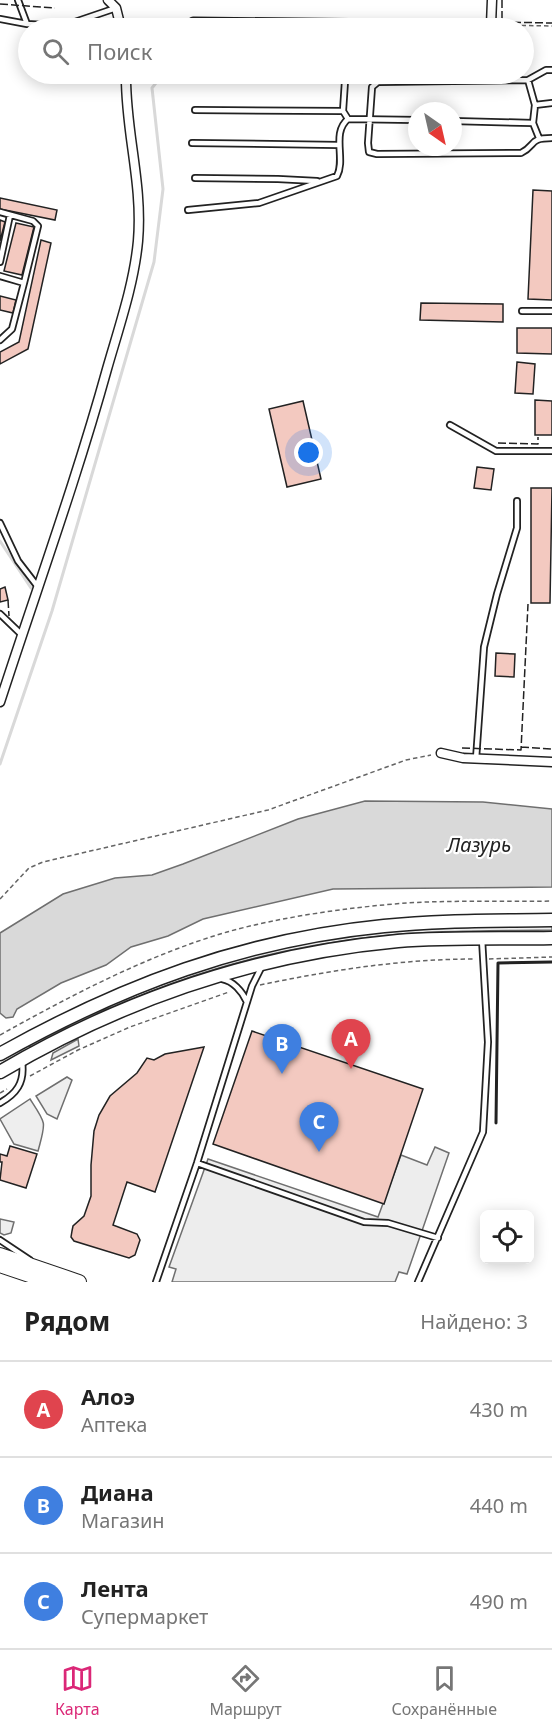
<!DOCTYPE html>
<html lang="ru">
<head>
<meta charset="utf-8">
<style>
  :root { --surface:#fff; --page:#f6f6f6; --text:#222; --muted:#767676; --line:#e0e0e0; --accent:#db2777 }
  body { margin:0; font-family:"Noto Sans",sans-serif; background:var(--page); color:var(--text) }
  .controls { position:absolute; right:18px; bottom:18px; display:grid; overflow:hidden; border-radius:9px; box-shadow:0 3px 15px #0003 }
  .controls button { width:54px; height:54px; display:grid; place-items:center; padding:0; border:0; border-bottom:2px solid var(--line); background:var(--surface); color:var(--text); font:30px sans-serif }
  .compass { position:absolute; left:408px; top:102px; width:54px; height:54px; border-radius:50%; background:var(--surface); box-shadow:0 3px 15px #0003; rotate:146deg }
  .you { position:absolute; left:309px; top:453px; width:21px; height:21px; margin:-15px; border:4px solid #fff; border-radius:50%; background:#1a73e8; box-shadow:0 0 0 9px #1a73e833 }
  .badge { display:grid; place-items:center; width:39px; height:39px; border-radius:50%; background:var(--accent); color:#fff; font-size:20px; font-weight:700 }
  .pin { position:absolute; translate:-50% -50px; filter:drop-shadow(0 2px 3px #0008) }
  .pin::after { content:''; position:absolute; top:32px; width:21px; height:18px; background:inherit; clip-path:polygon(0 0,100% 0,50% 100%) }
  .list { margin:0; padding:0; list-style:none }
  h2 { display:flex; justify-content:space-between; align-items:center; height:78px; margin:0; padding:0 24px; font-size:26px }
  h2 small { font-size:20px; font-weight:400; color:var(--muted) }
  .list li { display:grid; grid-template-columns:39px 1fr auto; gap:18px; align-items:center; box-sizing:border-box; height:96px; padding:0 24px; border-top:2px solid var(--line) }
  .list b { display:block; font-size:22px; white-space:nowrap }
  .list p { margin:0; font-size:20px; white-space:nowrap; color:var(--muted) }
  .list em { font-size:20px; font-style:normal; color:var(--muted) }
  .icon { flex:none; width:33px; height:33px; fill:none; stroke:currentColor; stroke-width:2; stroke-linecap:round; stroke-linejoin:round }
  .map { position:relative; flex:none; width:552px; height:1282px; overflow:hidden }
  .search { position:absolute; background:var(--surface); box-shadow:0 3px 15px #0003; left:18px; right:18px; top:18px; height:66px; display:flex; align-items:center; gap:15px; box-sizing:border-box; padding:0 21px; border-radius:33px; color:var(--muted); font-size:22px }
  .sheet { height:366px; background:var(--surface) }
  nav { display:flex; justify-content:space-around; align-items:center; box-sizing:border-box; height:84px; border-top:2px solid var(--line); background:var(--surface); font-size:16px; color:var(--muted) }
  nav a { display:grid; justify-items:center; gap:3px }
  nav .on { color:var(--accent) }
  .map>svg:first-child { display:block }
  .green { fill:#eee; stroke:#6f6f6f; stroke-width:1.5 }
  .parking { fill:#ededed; stroke:#6f6f6f; stroke-width:1.5 }
  .water { fill:#d9d9d9; stroke:#6f6f6f; stroke-width:1.5 }
  .lines { fill:none; stroke-linecap:round; stroke-linejoin:round }
  .stream { stroke:#d9d9d9; stroke-width:3 }
  .building { fill:#f3c9c0; stroke:#222; stroke-width:1.5 }
  .lane-casing { stroke:#222; stroke-width:8 }
  .street-casing { stroke:#222; stroke-width:11 }
  .secondary-casing { stroke:#222; stroke-width:15 }
  .primary-casing { stroke:#222; stroke-width:16 }
  .path { stroke:#646464; stroke-width:1.5; stroke-dasharray:4.5 3; stroke-linecap:butt }
  .lane { stroke:#fff; stroke-width:4.5 }
  .street { stroke:#fff; stroke-width:8 }
  .secondary { stroke:#fff; stroke-width:12 }
  .primary { stroke:#fff; stroke-width:14 }
  .fence { stroke:#222; stroke-width:1.5; stroke-dasharray:8 3; stroke-linecap:butt }
  .wall { stroke:#222; stroke-width:3 }
  .labels { text-anchor:middle; stroke-width:4.5; stroke-linejoin:round; paint-order:stroke }
  .water-label { font-size:20px; font-style:italic; fill:#222; stroke:#fff }
</style>
</head>
<body>
<div class="map">
<svg width="552" height="1282" viewBox="0 0 552 1282">
  <rect width="100%" height="100%" fill="#fff"/>
  <path class="green" d="M552 925V930C492 931 430 930 371 937 245 952 142 987 32 1048L29 1046 31 1044C119 997 212 959 312 941 391 927 472 928 552 925Z
    M78 1039 79 1046 51 1060 53 1053Z
    M67 1077 72 1080 57 1119 47 1114 36 1096Z
    M30 1099C47 1125 46 1121 38 1151L14 1144 0 1119Z
    M0 1219 14 1222 11 1233 4 1235 0 1233Z"/>
  <path class="parking" d="M435 1147 449 1153 407 1274 399 1272 395 1282H172L176 1269 169 1267 208 1159 378 1217 401 1155 427 1165Z"/>
  <path class="water" d="M365 801 483 802 552 809V887L333 889 203 919 168 936 131 947 106 965 61 983 17 1009 13 1017 6 1018 0 1013V933L63 894 115 878 152 875 183 864 298 819Z"/>
  <g class="lines">
    <path class="stream" d="M0 541 31 588
      M0 764 52 611 154 262 163 189 152 88 159 79V74"/>
  </g>
  <path class="building" d="M533 190 552 191V300L528 299Z
    M0 198 57 210 55 220 0 209Z
    M0 220 5 222 0 241Z
    M16 223 34 227 22 275 4 271Z
    M41 240 51 243 28 349 0 364V352L19 342Z
    M0 296 16 300 13 313 0 310Z
    M421 303 503 304V322L420 320Z
    M517 328H552V354L517 353Z
    M517 362 535 364 533 394 515 393Z
    M535 400 552 401V435H535Z
    M303 401 321 479 287 487 269 409Z
    M477 467 494 469 491 490 474 488Z
    M531 488H552L550 603H531Z
    M5 587 8 600 0 602V589Z
    M496 653 515 654 514 677 495 676Z
    M252 1031 423 1089 384 1204 213 1144Z
    M204 1047 155 1192 127 1182 113 1225 137 1234 140 1240 135 1255 129 1258 74 1241 71 1237 72 1231 73 1226 84 1216 91 1196V1165L94 1131 99 1115 110 1096 137 1073 147 1058 154 1060 165 1054Z
    M10 1146 37 1154 26 1188 0 1180 2 1162H0V1154L7 1156Z"/>
  <g class="lines">
    <defs>
      <path id="lane" d="M18 0 27 24 63 26 116 8
        M0 19 27 24
        M552 70H546L528 80 378 82 372 87 368 143 369 152 377 154 521 153C537 145 528 138 552 138
        M330 74H339L345 81 343 111
        M196 76 322 74
        M528 80 535 105
        M195 110 343 111 348 119
        M453 121 533 123 539 138
        M533 123 535 105 552 103
        M192 143 339 145
        M195 178 278 179 317 181
        M188 210 259 203 337 176C346 159 331 133 348 119L417 120
        M0 212 33 221 38 226 24 283 0 276
        M0 262 10 215
        M522 311H552
        M0 340 12 329 24 283
        M450 425 496 451H552
        M0 523 18 561 38 587
        M0 614 22 635
        M476 759 484 647 497 594 517 528V501
        M222 979C233 981 242 991 247 1002
        M0 1103C16 1094 25 1083 22 1062
        M197 1163 364 1222 388 1223 438 1238
        M0 1240 30 1260
        M156 1282 197 1163 252 986 262 966
        M418 1282 483 1132 488 1042 482 939"/>
      <path id="street" d="M108 0 116 8 121 28
        M193 22 491 25 492 0
        M0 702C36 591 76 481 107 369 119 327 134 284 138 241 143 183 125 130 126 74
        M441 753 463 758 552 762"/>
      <path id="secondary" d="M0 1054C123 985 243 940 384 926 440 920 496 921 552 920
        M0 1072C122 1000 256 954 398 941 449 937 501 939 552 938"/>
      <path id="primary" d="M0 1255 79 1282
        M0 1265 50 1282"/>
    </defs>
    <use href="#lane" class="lane-casing"/>
    <use href="#street" class="street-casing"/>
    <use href="#secondary" class="secondary-casing"/>
    <use href="#primary" class="primary-casing"/>
    <path class="path" d="M499 25 552 26
      M0 899 29 868 43 862 268 810 406 760 431 755
      M489 959 552 957
      M260 985C332 970 402 959 475 959
      M0 1035C72 995 148 955 227 932 280 917 351 907 407 903 455 900 504 902 552 901
      M30 1076 78 1050 130 1027 229 992
      M0 1093 7 1089"/>
    <use href="#lane" class="lane"/>
    <use href="#street" class="street"/>
    <use href="#secondary" class="secondary"/>
    <use href="#primary" class="primary"/>
    <path class="fence" d="M502 0V22L552 23
      M0 4 55 8
      M498 443 538 444V437
      M8 600 9 616
      M521 747 552 749
      M462 748 521 750 528 604"/>
    <path class="wall" d="M496 1123 498 963 552 962"/>
  </g>
  <g class="labels">
    <g class="water-label">
      <text x="479" y="852">Лазурь</text>
    </g>
  </g>
</svg>
<div class="controls">
<button><svg class="icon" aria-label="locate" viewBox="0 0 24 24"><circle cx="12" cy="12" r="6"/><path d="M12 2v4M12 18v4M2 12h4M18 12h4"/></svg></button>
</div>
<svg class="compass" viewBox="-18 -18 36 36"><path d="M0-13l5 13h-10z" fill="#e53935"/><path d="M0 13l5-13h-10z" fill="#767676"/></svg>
<div class="you"></div>
<div class="pin badge" style="left:351px;top:1069px;background:#e0444e">A</div>
<div class="pin badge" style="left:282px;top:1074px;background:#3f7fe0">B</div>
<div class="pin badge" style="left:319px;top:1152px;background:#3f7fe0">C</div>
<div class="search"><svg class="icon" aria-label="search" viewBox="0 0 24 24"><circle cx="10" cy="10" r="6"/><path d="M15 15l6 6"/></svg>Поиск</div>
</div>
<section class="sheet">
<h2>Рядом<small>Найдено: 3</small></h2>
<ul class="list">
<li><span class="badge" style="background:#e0444e">A</span><div><b>Алоэ</b><p>Аптека</p></div><em>430 m</em></li>
<li><span class="badge" style="background:#3f7fe0">B</span><div><b>Диана</b><p>Магазин</p></div><em>440 m</em></li>
<li><span class="badge" style="background:#3f7fe0">C</span><div><b>Лента</b><p>Супермаркет</p></div><em>490 m</em></li>
</ul>
</section>
<nav>
<a class="on"><svg class="icon" aria-label="map" viewBox="0 0 24 24"><path d="M3 6l6-2 6 2 6-2v14l-6 2-6-2-6 2zM9 4v14M15 6v14"/></svg>Карта</a>
<a><svg class="icon" aria-label="directions" viewBox="0 0 24 24"><path d="M12 3l9 9-9 9-9-9zM9 14v-3h6M13 9l2 2-2 2"/></svg>Маршрут</a>
<a><svg class="icon" aria-label="saved" viewBox="0 0 24 24"><path d="M7 4h10v16l-5-4-5 4z"/></svg>Сохранённые</a>
</nav>
</body>
</html>
